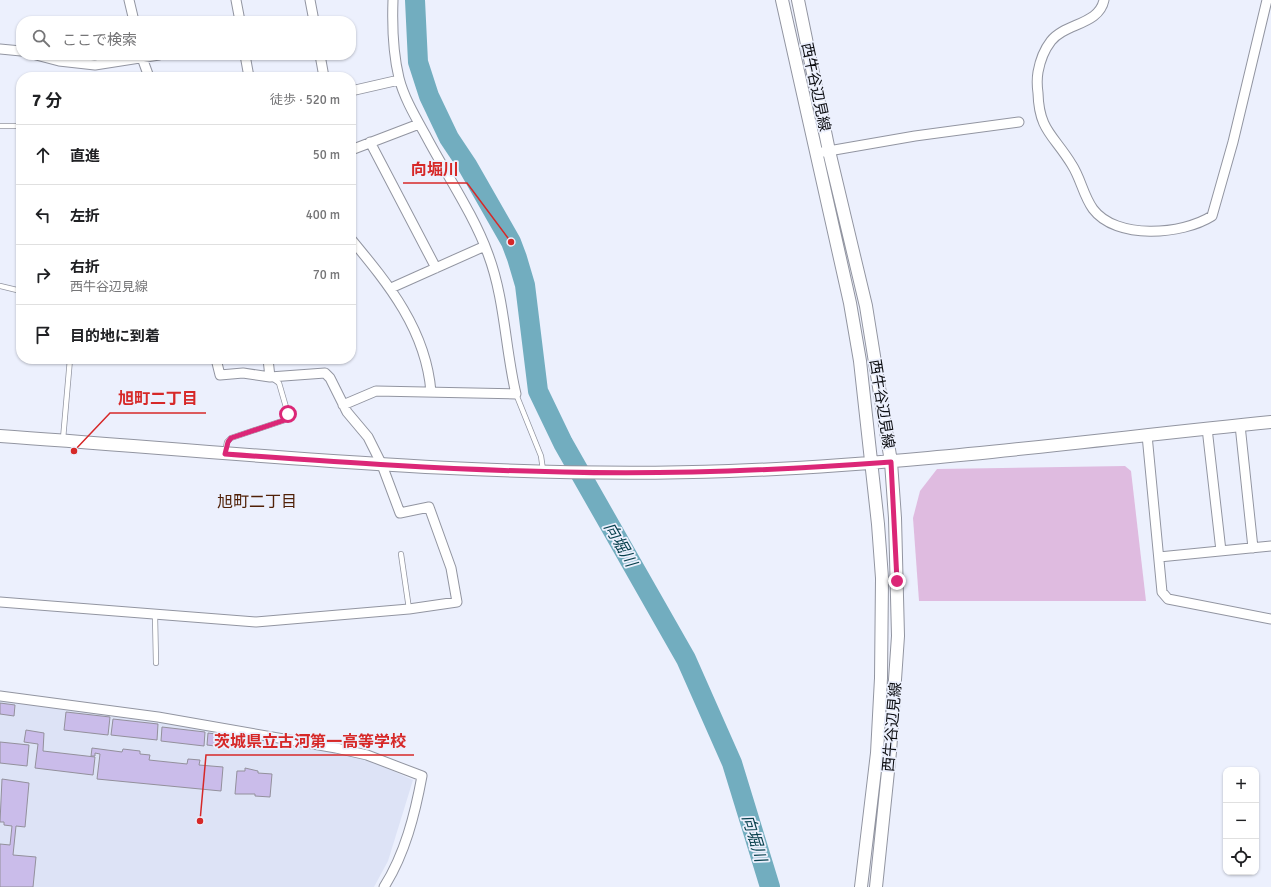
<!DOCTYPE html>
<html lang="ja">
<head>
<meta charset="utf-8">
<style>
  :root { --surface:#fff; --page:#f2f2f2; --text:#202124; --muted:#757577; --line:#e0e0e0 }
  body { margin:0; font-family:Signika,"Noto Sans JP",sans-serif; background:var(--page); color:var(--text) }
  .controls { position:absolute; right:12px; bottom:12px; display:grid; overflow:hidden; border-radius:8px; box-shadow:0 1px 3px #0004 }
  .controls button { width:36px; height:36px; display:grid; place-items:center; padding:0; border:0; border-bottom:1px solid var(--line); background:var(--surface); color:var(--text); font:20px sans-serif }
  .stop { position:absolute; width:12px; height:12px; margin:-9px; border:3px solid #db2777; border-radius:50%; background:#fff }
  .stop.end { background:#db2777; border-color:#fff; box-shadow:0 1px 4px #0008 }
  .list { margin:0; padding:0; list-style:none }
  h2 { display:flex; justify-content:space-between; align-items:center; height:52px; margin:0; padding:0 16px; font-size:17px }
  h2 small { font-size:13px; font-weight:400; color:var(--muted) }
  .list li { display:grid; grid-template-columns:26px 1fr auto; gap:12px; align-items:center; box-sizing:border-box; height:60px; padding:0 16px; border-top:1px solid var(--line) }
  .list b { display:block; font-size:15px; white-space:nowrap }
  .list p { margin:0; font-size:13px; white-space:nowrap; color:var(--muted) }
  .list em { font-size:13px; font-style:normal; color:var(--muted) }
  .icon { flex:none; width:22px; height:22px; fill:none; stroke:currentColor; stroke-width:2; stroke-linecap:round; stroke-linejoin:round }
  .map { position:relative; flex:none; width:1271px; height:887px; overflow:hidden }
  .search { position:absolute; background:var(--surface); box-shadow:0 1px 3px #0004; left:16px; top:16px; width:340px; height:44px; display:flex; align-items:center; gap:10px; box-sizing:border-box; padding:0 14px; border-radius:16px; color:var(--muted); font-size:15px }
  .panel { position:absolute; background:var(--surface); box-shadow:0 1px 3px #0004; left:16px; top:72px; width:340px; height:292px; border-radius:16px }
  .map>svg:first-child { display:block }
  .built { fill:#dde3f6 }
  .green { fill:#dfbbe0 }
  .water { fill:#72adbf; stroke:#537d8b }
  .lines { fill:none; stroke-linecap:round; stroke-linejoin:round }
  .river { stroke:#72adbf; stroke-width:20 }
  .building { fill:#cabcea; stroke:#93909c }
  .lane-casing { stroke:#9295a1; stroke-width:6 }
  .street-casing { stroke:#9295a1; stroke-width:11 }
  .secondary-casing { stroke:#9295a1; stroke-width:14 }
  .lane { stroke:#fff; stroke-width:4.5 }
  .street { stroke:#fff; stroke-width:9 }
  .secondary { stroke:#fff; stroke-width:12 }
  .route { stroke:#db2777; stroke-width:5 }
  .labels { text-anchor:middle; stroke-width:3.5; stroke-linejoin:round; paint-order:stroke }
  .street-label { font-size:15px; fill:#0c0d11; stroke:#ecf0fd }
  .neighbourhood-label { font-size:16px; fill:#502007; stroke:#ecf0fd }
  .water-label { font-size:16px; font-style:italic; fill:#08404d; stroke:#ecf0fd }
  .leader { fill:none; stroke:#d62828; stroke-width:1.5 }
  .callout-dot { fill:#d62828; stroke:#ecf0fd; stroke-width:1.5 }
  .callout-label { font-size:16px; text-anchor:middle; font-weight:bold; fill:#d62828; stroke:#ecf0fd; stroke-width:3.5; stroke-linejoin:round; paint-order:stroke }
</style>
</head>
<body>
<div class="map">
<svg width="1271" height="887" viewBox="0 0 1271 887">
  <rect width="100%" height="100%" fill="#ecf0fd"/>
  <path class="built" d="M0 697 205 727 351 754 373 762 413 780 388 861 374 887H0Z"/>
  <path class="green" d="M1125 466 1131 471 1146 601H919L913 518 920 491 937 469Z"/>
  <path class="water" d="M411 0H419L420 47H412Z"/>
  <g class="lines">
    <path class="river" d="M415 0 418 62 429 96 449 138 467 165 511 242 517 258 525 285 538 391 563 443 686 659 732 763 770 887"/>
  </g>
  <path class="building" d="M0 703 15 705 14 716 0 714Z
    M66 712 110 717 108 735 64 730Z
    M113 719 158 724 157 740 111 735Z
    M162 727 205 732 204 746 161 741Z
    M26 730 44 733 43 751 95 757 93 775 35 768 38 744 24 742Z
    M208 733 216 734 215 746 207 745Z
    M0 742 29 745 27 766 0 763Z
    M92 748 122 752 123 749 140 751V754L150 755 149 760 187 764 188 759 200 760 199 765 223 767 221 791 97 779 100 754 95 753V756H91Z
    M245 768 258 771V773L272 774 270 797 255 796V794H235L237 771H245Z
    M2 779 29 783 25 827 16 826 13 855 36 857 33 887H0V844L10 845 12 826 4 825V822H0Z"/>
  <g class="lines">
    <defs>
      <path id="lane" d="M0 126H21
        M0 286 21 291
        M516 394 541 456 543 470
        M63 439 70 359
        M225 453 227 442 231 438 288 419V414L279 383 272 378
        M401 554 409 609
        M155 615 156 663"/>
      <path id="street" d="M129 0 134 21
        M236 0 240 21
        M310 0 314 21
        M1104 0C1099 25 1065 23 1051 41 1044 50 1040 61 1038 72 1037 78 1037 86 1038 93 1039 131 1054 135 1072 165 1081 179 1083 195 1093 209 1116 240 1182 235 1212 216L1233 142 1267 0
        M0 49 21 51
        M36 55 59 61 95 65 159 55
        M141 55 149 77
        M245 55 249 77
        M320 55 324 77
        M351 91 399 80
        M370 142 436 268
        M351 150 419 124
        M817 153 915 136 1019 122
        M351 239C389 285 426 330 431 392
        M391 288 485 246
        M268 359 270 377
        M343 405 376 391 516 394C505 348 505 299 488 254 474 215 446 174 426 136 416 118 404 98 399 78 393 53 392 27 393 0
        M1240 425 1253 548
        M1207 428 1221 551
        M1147 435 1162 592 1168 599 1271 619
        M1159 557 1271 546
        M0 602 256 622 409 609 457 602 451 568 429 507 400 513 382 465 368 437 347 412 330 378 325 373 270 377 243 373 220 375 216 359
        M0 696 158 717 336 748 367 755 422 776C415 814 405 854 384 887"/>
      <path id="secondary" d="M782 0 850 303 860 361 878 524 882 578 881 678 877 753 861 887
        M798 0 829 151 866 306 891 462 895 518 898 636 890 752 876 887
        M0 436C243 453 485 480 729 471 910 465 1091 440 1271 422"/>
    </defs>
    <use href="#lane" class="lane-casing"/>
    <use href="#street" class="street-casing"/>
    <use href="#secondary" class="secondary-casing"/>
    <use href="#lane" class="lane"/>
    <use href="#street" class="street"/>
    <use href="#secondary" class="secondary"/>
  </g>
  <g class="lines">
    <path class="route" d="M288 414V419L231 438 228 442 225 454C337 462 450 470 563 472 672 475 782 470 891 462L897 581"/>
  </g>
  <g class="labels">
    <g class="street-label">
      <text transform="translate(816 87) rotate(78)" y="5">西牛谷辺見線</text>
      <text transform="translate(882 404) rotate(81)" y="5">西牛谷辺見線</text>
      <text transform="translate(892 727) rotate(-85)" y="5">西牛谷辺見線</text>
    </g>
    <g class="neighbourhood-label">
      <text x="257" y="507">旭町二丁目</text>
    </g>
    <g class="water-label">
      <text transform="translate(621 544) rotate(60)" y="6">向堀川</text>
      <text transform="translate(755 838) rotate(73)" y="6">向堀川</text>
    </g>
  </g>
  <path class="leader" d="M511 242L467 183H403M74 451L110 413H206M200 821L206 755H414"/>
  <g class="callout-dot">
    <circle cx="511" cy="242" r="4"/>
    <circle cx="74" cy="451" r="4"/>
    <circle cx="200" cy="821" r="4"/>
  </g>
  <g class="callout-label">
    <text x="435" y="175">向堀川</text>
    <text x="158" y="404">旭町二丁目</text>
    <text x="310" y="747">茨城県立古河第一高等学校</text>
  </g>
</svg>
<div class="controls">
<button>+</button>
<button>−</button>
<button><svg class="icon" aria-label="locate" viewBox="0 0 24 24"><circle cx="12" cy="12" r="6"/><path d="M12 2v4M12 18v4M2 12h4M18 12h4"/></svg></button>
</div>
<div class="stop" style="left:288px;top:414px"></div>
<div class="stop end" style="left:897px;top:581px"></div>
<div class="search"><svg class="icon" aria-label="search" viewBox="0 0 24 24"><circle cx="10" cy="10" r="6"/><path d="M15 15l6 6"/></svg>ここで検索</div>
<section class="panel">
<h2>7 分<small>徒歩 · 520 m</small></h2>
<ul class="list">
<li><svg class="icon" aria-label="ahead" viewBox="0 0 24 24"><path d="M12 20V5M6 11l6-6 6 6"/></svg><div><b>直進</b></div><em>50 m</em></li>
<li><svg class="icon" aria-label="left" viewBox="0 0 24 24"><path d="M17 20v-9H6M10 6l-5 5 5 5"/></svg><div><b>左折</b></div><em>400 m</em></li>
<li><svg class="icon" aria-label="right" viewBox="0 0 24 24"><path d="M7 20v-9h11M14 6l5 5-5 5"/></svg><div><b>右折</b><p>西牛谷辺見線</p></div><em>70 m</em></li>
<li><svg class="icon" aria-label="arrive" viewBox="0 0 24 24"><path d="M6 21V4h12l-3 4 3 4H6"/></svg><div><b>目的地に到着</b></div></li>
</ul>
</section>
</div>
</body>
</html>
